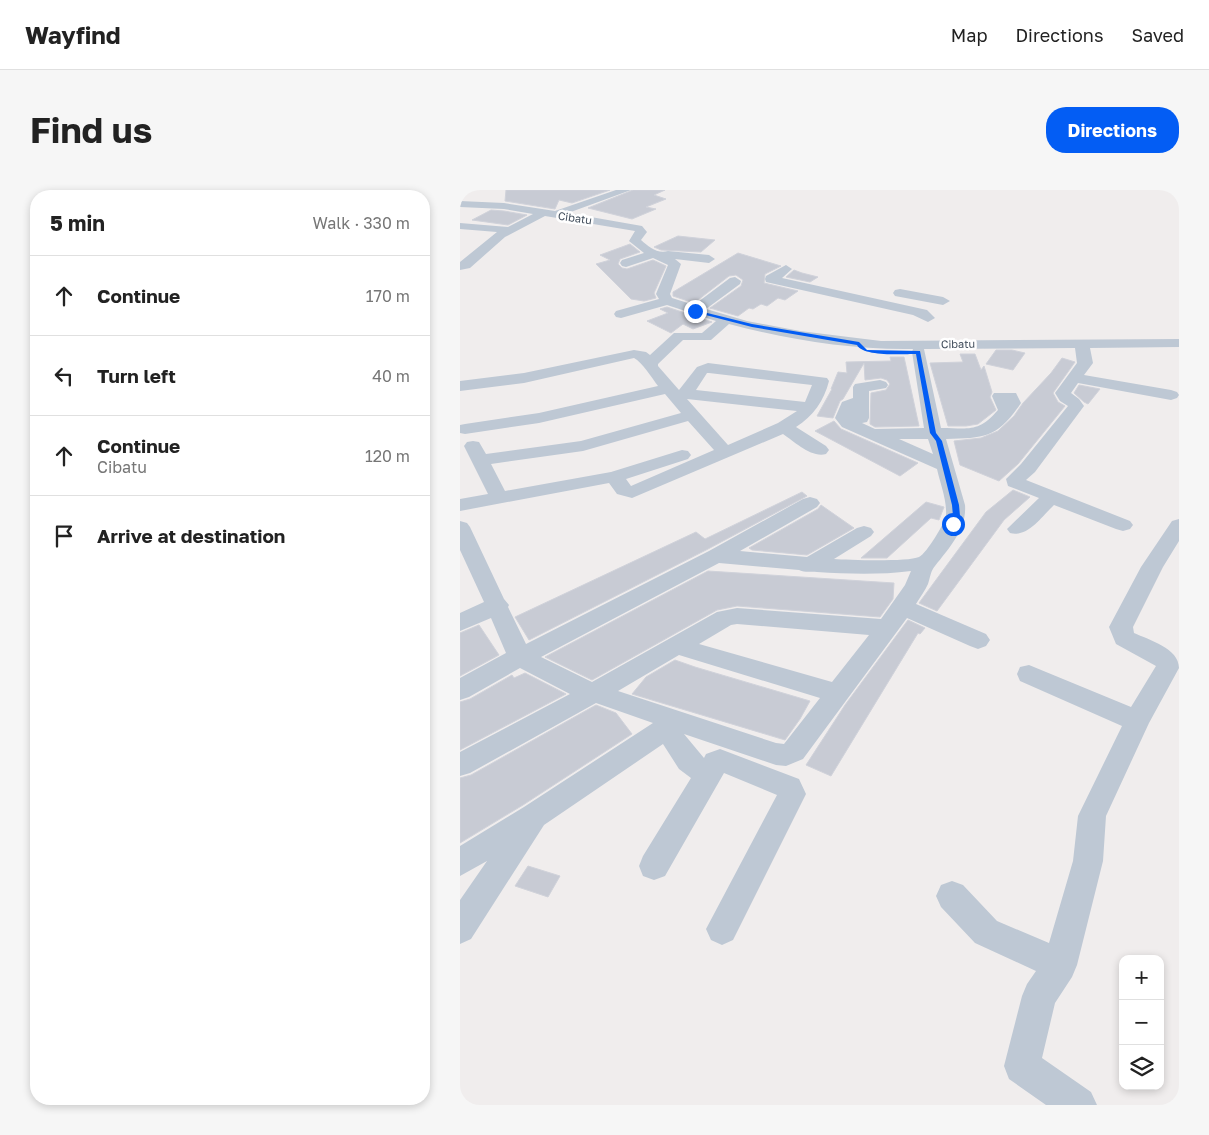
<!DOCTYPE html>
<html lang="en">
<head>
<meta charset="utf-8">
<style>
  :root { --surface:#fff; --page:#f6f6f6; --text:#222; --muted:#767676; --line:#e0e0e0; --accent:#035df4 }
  body { margin:0; font-family:"Golos Text",sans-serif; background:var(--page); color:var(--text) }
  .controls { position:absolute; right:15px; bottom:15px; display:grid; overflow:hidden; border-radius:10px; box-shadow:0 2px 8px #0003 }
  .controls button { width:45px; height:45px; display:grid; place-items:center; padding:0; border:0; border-bottom:1px solid var(--line); background:var(--surface); color:var(--text); font:25px sans-serif }
  .stop { position:absolute; width:15px; height:15px; margin:-11px; border:4px solid #035df4; border-radius:50%; background:#fff }
  .stop.end { background:#035df4; border-color:#fff; box-shadow:0 1px 5px #0008 }
  .list { margin:0; padding:0; list-style:none }
  h2 { display:flex; justify-content:space-between; align-items:center; height:65px; margin:0; padding:0 20px; font-size:21px }
  h2 small { font-size:16px; font-weight:400; color:var(--muted) }
  .list li { display:grid; grid-template-columns:32px 1fr auto; gap:15px; align-items:center; box-sizing:border-box; height:80px; padding:0 20px; border-top:1px solid var(--line) }
  .list b { display:block; font-size:19px; white-space:nowrap }
  .list p { margin:0; font-size:16px; white-space:nowrap; color:var(--muted) }
  .list em { font-size:16px; font-style:normal; color:var(--muted) }
  .icon { flex:none; width:28px; height:28px; fill:none; stroke:currentColor; stroke-width:2; stroke-linecap:round; stroke-linejoin:round }
  .map { position:relative; flex:none; width:719px; height:915px; overflow:hidden; border-radius:20px }
  header { display:flex; align-items:center; gap:30px; box-sizing:border-box; height:70px; padding:0 25px; background:var(--surface); border-bottom:1px solid var(--line) }
  header strong { font-size:24px }
  nav { display:flex; gap:28px; margin-inline-start:auto; font-size:18px }
  .intro { display:flex; align-items:center; justify-content:space-between; box-sizing:border-box; height:120px; padding:0 30px }
  h1 { margin:0; font-size:35px }
  .button { padding:12px 22px; border-radius:20px; background:var(--accent); color:#fff; font-size:18px; font-weight:700 }
  main { display:flex; gap:30px; padding:0 30px }
  aside { flex:1; background:var(--surface); border-radius:20px; box-shadow:0 2px 8px #0003 }
  .map>svg:first-child { display:block }
  .building { fill:#c8cbd4; stroke:#d0d2da }
  .lines { fill:none; stroke-linecap:round; stroke-linejoin:round }
  .minor { fill:#bec8d4; fill-rule:evenodd }
  .route { fill:#035df4 }
  .labels { text-anchor:middle; stroke-width:5; stroke-linejoin:round; paint-order:stroke }
  .far-street-label { font-size:11px; fill:#434f5d; stroke:#fff }
</style>
</head>
<body>
<header>
<strong>Wayfind</strong>
<nav><a>Map</a><a>Directions</a><a>Saved</a></nav>
</header>
<div class="intro"><h1>Find us</h1><a class="button">Directions</a></div>
<main>
<aside>
<h2>5 min<small>Walk · 330 m</small></h2>
<ul class="list">
<li><svg class="icon" aria-label="ahead" viewBox="0 0 24 24"><path d="M12 20V5M6 11l6-6 6 6"/></svg><div><b>Continue</b></div><em>170 m</em></li>
<li><svg class="icon" aria-label="left" viewBox="0 0 24 24"><path d="M17 20v-9H6M10 6l-5 5 5 5"/></svg><div><b>Turn left</b></div><em>40 m</em></li>
<li><svg class="icon" aria-label="ahead" viewBox="0 0 24 24"><path d="M12 20V5M6 11l6-6 6 6"/></svg><div><b>Continue</b><p>Cibatu</p></div><em>120 m</em></li>
<li><svg class="icon" aria-label="arrive" viewBox="0 0 24 24"><path d="M6 21V4h12l-3 4 3 4H6"/></svg><div><b>Arrive at destination</b></div></li>
</ul>
</aside>
<div class="map">
<svg width="719" height="915" viewBox="0 0 719 915">
  <rect width="100%" height="100%" fill="#f0eded"/>
  <path class="building" d="M46 0H150L112 13 99 10 95 19 45 11Z
    M173 0H205L194 5 206 9 186 17 196 19 172 29 128 18Z
    M31 20 44 21 67 25 48 35 12 30Z
    M218 46 255 50 241 62 201 60 194 57Z
    M170 54 180 62 160 69 158 74 162 78 167 79 193 70 206 76 194 103 196 108 184 111 171 109 136 74 150 70 140 65Z
    M278 63 321 76 305 84 304 93 338 101 325 110 318 108 307 116 301 114 293 119 289 118 278 126 250 118 281 96 283 90 276 85 269 86 234 113 213 106V102Z
    M334 80 342 83 358 87 350 92 326 87Z
    M207 117 252 132 233 139 223 134 211 143 187 131 208 123 200 119Z
    M536 160H552L565 163 553 180 526 174Z
    M500 164H515L521 180 524 176 532 202 530 207 536 220 518 234 506 236H488L470 173 503 172Z
    M430 167H444L459 236 415 237 410 234 411 203 426 200 430 194 427 190 421 188 405 190 404 173 383 209 380 211 373 228 357 226 372 199H371L378 182 387 183 386 172 431 171Z
    M602 168 615 172 593 203 598 212 605 216 558 274 539 291 500 275 494 251 521 248 538 241 554 226 563 213 591 183Z
    M619 195 640 199 628 214 624 212 614 203Z
    M374 231 381 239 458 273 440 286 355 241Z
    M553 300 570 307 544 330 477 421 459 413 526 322Z
    M342 302 347 306 248 359 69 450 55 427 236 342 245 349Z
    M466 312 484 317 479 330 471 328 427 368H401Z
    M361 315 394 338 347 365 292 360 289 358 358 319Z
    M248 381 434 393 433 409 420 427 277 416 257 420 132 490 85 467Z
    M448 430 465 438 460 444 458 443 371 586 346 575 385 515Z
    M19 435 39 465 0 486V443Z
    M215 470 235 477 350 511 340 529 325 550 172 504 186 487Z
    M65 483 106 504 0 560V512L10 509 52 485 54 488Z
    M136 515 156 523 172 544 63 615 0 653V588L11 585Z
    M68 676 100 686 88 707 55 696Z"/>
  <g class="lines">
    <path class="minor" d="M156 0H171L108 23 182 36 187 42 181 50C189 57 197 64 208 61L249 65 255 69 249 73 215 69 221 74 210 104 212 108 234 115 270 88 275 87 281 91 280 94 246 119 287 131 340 141 421 151 719 149V157L630 158 633 173 624 185 711 200 717 202 719 205 717 208 711 210 618 193 611 203 619 209 624 216 575 282 566 290 670 331 673 335 670 339 663 341 656 339 594 315C582 326 568 348 550 343L547 339 579 308 548 296 546 289 561 274 608 216 600 211 595 203 617 173 615 158 464 159 481 238C509 238 518 243 538 220L532 206 534 203H556L561 213C537 248 526 248 486 249L505 315C507 339 489 358 475 376 471 380 470 388 468 394 465 401 460 407 456 414L526 444 530 450 526 456 518 459 510 456 447 428 343 569 326 576 316 575 224 544 244 568 246 564 260 559 339 589 346 604 273 750 262 755 251 750 246 739 317 605 264 583 205 686 194 690 183 686 179 676 183 666 231 588 219 579 203 554 84 635 11 749 0 754V710L27 671 0 686V656L64 617 193 533 136 513 10 583 0 586V562L110 504 60 478 9 507 0 510V488L46 463 31 428 0 441V423L24 412 0 360V331L7 333 10 337 44 409 49 415 48 417 66 454 249 361 343 309 350 307 357 309 360 313 357 317 280 361 347 367 397 338 404 336 411 338 414 342 411 346 374 369C388 370 448 372 459 367 467 363 485 333 486 325 487 310 480 293 477 279L382 237 375 228 382 212 393 208V197L395 194 420 190 426 192 428 195 426 198 409 201V228L407 232 402 233 415 239 464 238 452 162 453 159C391 160 329 150 269 134L251 150H223L198 174V176L219 200 237 177 248 173 367 188 369 191C364 211 353 226 336 237L366 256 369 260 366 264C351 268 335 252 323 244L172 308 157 304 149 293 0 321V309L28 304 4 256 7 252 13 251 19 252 26 264 121 251 221 223 205 204 79 233 5 244 0 243V235L5 234 79 223 198 196C192 188 182 172 174 168L64 193 0 201V191L64 183 174 160 186 162 190 165 214 143H242L256 131 207 115 161 128 156 127 154 124 156 121 199 109 196 104 208 75 193 68 166 77 162 76 160 73 162 70 184 63 169 51 175 41 85 26 45 47 10 78 0 80V72L37 42 0 39V33L48 37 73 24 44 19 0 17V11L44 13 95 21ZM247 183H249L352 195 345 212 236 200ZM227 209 337 221 318 233 268 255ZM228 231 254 260 171 296 166 289 228 269 231 265 228 261 222 260 151 282 45 301 31 274 123 261ZM439 249H468L473 264ZM259 373 339 380C346 383 350 381 357 382 388 384 420 385 451 381L445 395 421 429 277 418 257 422 132 492 81 467ZM277 434 409 445 372 492 239 454 271 435ZM219 465 360 508 324 554 316 553 158 501Z
      M326 75 332 79 322 88 467 120 475 128 468 132 453 125 306 92 305 89 306 86Z
      M440 99 483 107 490 111 483 115 435 106 433 103 435 100Z
      M719 329V351L703 377 673 437 674 443C689 450 719 458 719 478L689 533 646 626 643 671 617 775 612 787 595 813 582 868 631 902 637 915H586L549 889 544 876 562 806 567 794 576 781 515 753 481 717 476 706 481 695 492 691 503 695 537 731 589 753 613 671 618 626 662 536 560 491 557 484 560 477 569 475 671 517 696 476 656 454 649 437 681 377 712 331Z"/>
  </g>
  <path class="route" d="M235 120 292 134 399 152 407 160 460 161 476 243 482 251 499 315 500 326 496 336 490 334 493 326 492 315 476 251 470 243 456 164C443 164 403 167 397 155L292 137 234 122Z"/>
  <g class="labels">
    <g class="far-street-label">
      <text transform="translate(115 28) rotate(8)" y="4">Cibatu</text>
      <text transform="translate(498 154) rotate(-1)" y="4">Cibatu</text>
    </g>
  </g>
</svg>
<div class="controls">
<button>+</button>
<button>−</button>
<button><svg class="icon" aria-label="layers" viewBox="0 0 24 24"><path d="M12 4l9 5-9 5-9-5zM3 14l9 5 9-5"/></svg></button>
</div>
<div class="stop" style="left:493px;top:334px"></div>
<div class="stop end" style="left:235px;top:121px"></div>
</div>
</main>
</body>
</html>
